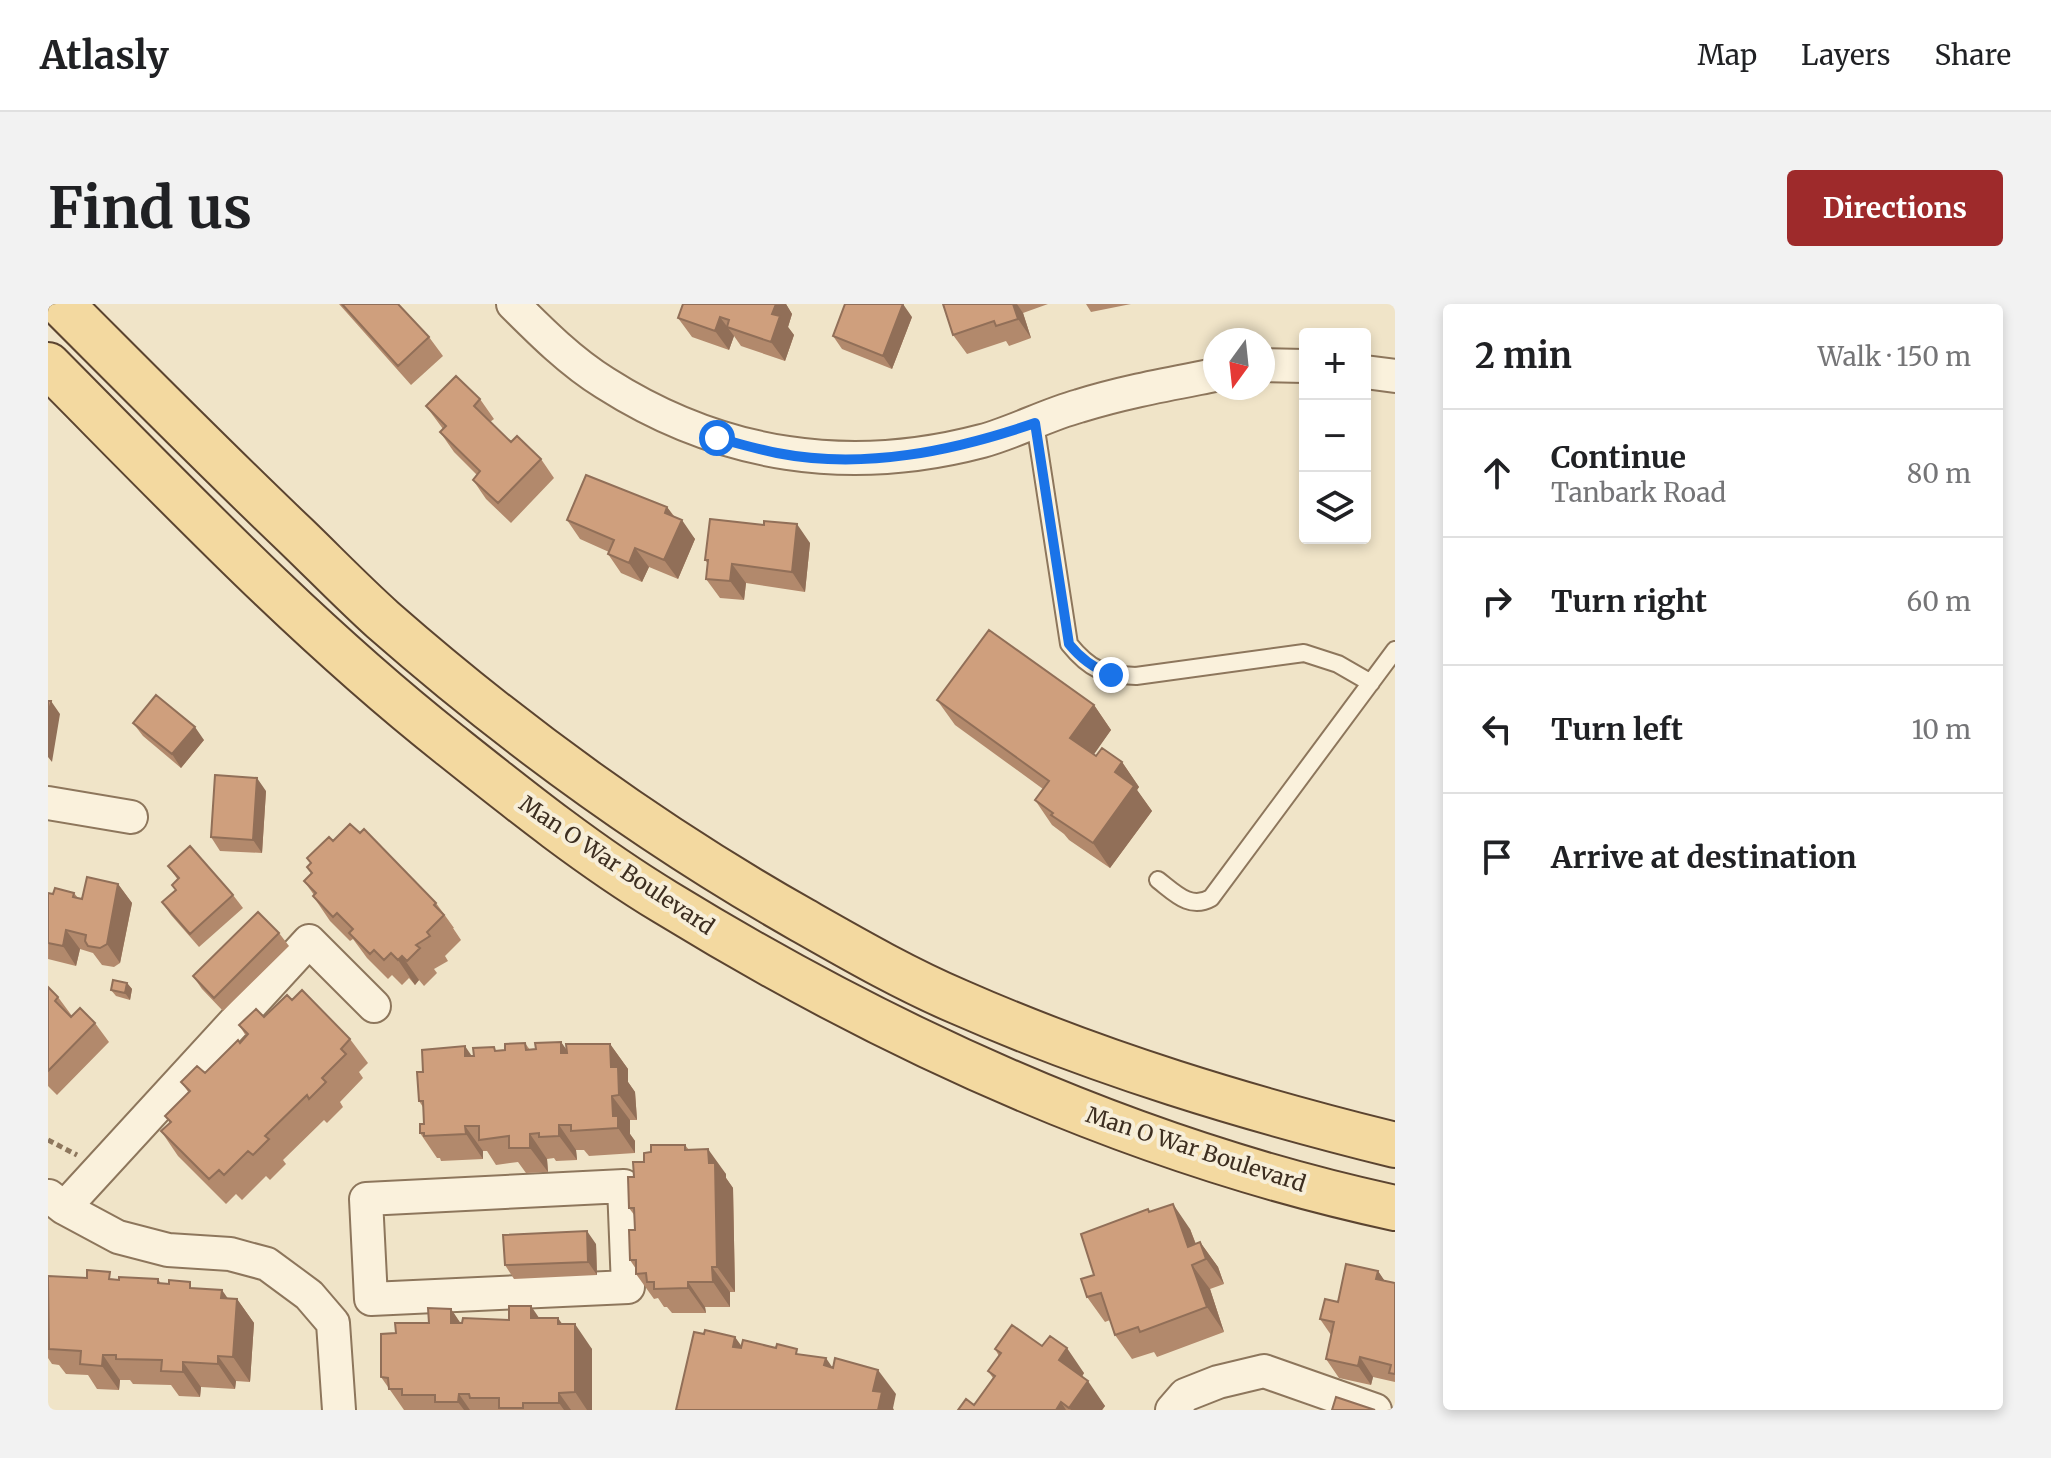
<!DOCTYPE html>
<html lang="en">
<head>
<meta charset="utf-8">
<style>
  :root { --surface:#fff; --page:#f2f2f2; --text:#202124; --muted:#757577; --line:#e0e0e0; --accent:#9e2a2b }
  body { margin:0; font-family:Merriweather,serif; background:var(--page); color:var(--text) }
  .controls { position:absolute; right:24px; top:24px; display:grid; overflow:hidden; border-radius:8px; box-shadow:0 4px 12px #0003 }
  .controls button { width:72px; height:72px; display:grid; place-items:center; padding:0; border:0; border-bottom:2px solid var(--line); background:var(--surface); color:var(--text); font:40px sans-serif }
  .compass { position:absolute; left:1155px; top:24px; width:72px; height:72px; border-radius:50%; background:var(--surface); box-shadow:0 4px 12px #0003; rotate:195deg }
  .stop { position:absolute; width:24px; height:24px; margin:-18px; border:6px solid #1a73e8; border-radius:50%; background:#fff }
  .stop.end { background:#1a73e8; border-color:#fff; box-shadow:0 2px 8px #0008 }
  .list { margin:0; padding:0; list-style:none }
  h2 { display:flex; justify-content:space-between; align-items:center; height:104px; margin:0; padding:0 32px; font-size:34px }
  h2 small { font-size:26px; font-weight:400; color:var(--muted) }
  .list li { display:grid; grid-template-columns:52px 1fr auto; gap:24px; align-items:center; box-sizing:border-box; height:128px; padding:0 32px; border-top:2px solid var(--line) }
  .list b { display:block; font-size:30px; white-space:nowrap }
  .list p { margin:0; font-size:26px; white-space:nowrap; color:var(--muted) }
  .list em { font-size:26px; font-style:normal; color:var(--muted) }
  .icon { flex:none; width:44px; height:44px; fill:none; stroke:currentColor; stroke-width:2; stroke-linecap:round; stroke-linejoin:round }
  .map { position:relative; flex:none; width:1347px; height:1106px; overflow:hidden; border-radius:8px }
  header { display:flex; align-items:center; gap:48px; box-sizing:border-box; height:112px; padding:0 40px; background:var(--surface); border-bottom:2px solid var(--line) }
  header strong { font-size:38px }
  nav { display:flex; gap:44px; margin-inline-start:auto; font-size:28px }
  .intro { display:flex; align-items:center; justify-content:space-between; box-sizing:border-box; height:192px; padding:0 48px }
  h1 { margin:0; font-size:56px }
  .button { padding:20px 36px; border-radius:8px; background:var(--accent); color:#fff; font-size:28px; font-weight:700 }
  main { display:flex; gap:48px; padding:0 48px }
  aside { flex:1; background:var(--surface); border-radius:8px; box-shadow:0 4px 12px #0003 }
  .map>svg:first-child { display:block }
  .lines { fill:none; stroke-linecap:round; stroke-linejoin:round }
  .lane-casing { stroke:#8d765c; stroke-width:20 }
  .street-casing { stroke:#8d765c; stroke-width:36 }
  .primary-casing { stroke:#5b4430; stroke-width:48 }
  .path { stroke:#8d765c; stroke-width:5; stroke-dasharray:6 4; stroke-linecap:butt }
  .lane { stroke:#faf1dc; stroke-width:16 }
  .street { stroke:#faf1dc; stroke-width:32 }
  .primary { stroke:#f3d9a0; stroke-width:44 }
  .wall { fill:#b2896c }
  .shaded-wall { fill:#916f58 }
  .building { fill:#cf9f7d; stroke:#916f58; stroke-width:2 }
  .route { stroke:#1a73e8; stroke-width:10 }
  .labels { text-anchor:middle; stroke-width:8; stroke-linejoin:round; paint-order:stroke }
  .street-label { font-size:22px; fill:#3d2e20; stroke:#f7eed8 }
</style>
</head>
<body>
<header>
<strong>Atlasly</strong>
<nav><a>Map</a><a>Layers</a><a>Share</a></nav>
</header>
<div class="intro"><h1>Find us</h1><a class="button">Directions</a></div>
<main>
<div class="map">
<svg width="1347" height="1106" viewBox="0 0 1347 1106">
  <rect width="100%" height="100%" fill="#f0e4c8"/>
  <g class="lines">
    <defs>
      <path id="lane" d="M987 119 1021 340C1042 366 1056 371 1088 372L1256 349 1290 360 1323 379
        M1110 576C1127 589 1142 606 1163 594L1347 346"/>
      <path id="street" d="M465 0C493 28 523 58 557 79 673 153 801 172 934 137 967 128 998 111 1031 102 1076 88 1121 80 1167 71
        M1215 61 1257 62
        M1317 68 1347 72
        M0 499 83 513
        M576 882 580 983 323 995 318 895Z
        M1 892 16 904 70 933 120 946 182 950 219 960 261 991 285 1019 291 1106
        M16 904 261 637 326 702
        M1124 1106 1137 1091 1170 1078 1216 1067 1327 1106"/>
      <path id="primary" d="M13 0C91 78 168 156 248 232 277 260 305 289 335 316 465 430 604 531 754 616 805 645 857 675 911 698 1052 760 1198 804 1347 841
        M0 61C129 191 257 326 401 440 470 495 541 552 617 598 842 736 1088 848 1347 904"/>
    </defs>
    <use href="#lane" class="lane-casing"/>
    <use href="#street" class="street-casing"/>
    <use href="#primary" class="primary-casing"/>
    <path class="path" d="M0 836 29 851"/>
    <use href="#lane" class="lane"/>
    <use href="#street" class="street"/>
    <use href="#primary" class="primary"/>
  </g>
  <path class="wall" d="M291 0H350L381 33 395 52 363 81Z
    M635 0H738L744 10 740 23 746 31 737 57 693 42 686 32 681 46 644 33 630 14Z
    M895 0H1000L975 9 983 34 961 42 958 37 919 50 905 31Z
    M1038 0H1083L1043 8Z
    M864 13 844 65 794 45 785 32Z
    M432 95 446 115 442 118 463 138 493 155 506 174 463 219 438 195 425 176 429 171 406 148 392 128 395 125 378 102Z
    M619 203 626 212 647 235 630 275 601 263 594 278 573 269 560 250 561 248 532 235 519 216Z
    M716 221 762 239 757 288 698 279 696 296 672 294 658 275 660 260 657 256Z
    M889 396 1046 401 1063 426 1045 450 1048 452 1074 458 1091 483 1089 486 1104 507 1062 564 1021 536 1016 530 1004 521 987 496 995 485 907 421Z
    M85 419 156 436 133 464 95 432Z
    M218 487 214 549 172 547 163 533Z
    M285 537 388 599 406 624H405L413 636 397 652 400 657 386 665 389 669 376 682 371 676 367 681 361 674 354 681 344 671 340 675 319 654 305 635 302 637 282 617 265 592 266 591 256 577 264 570 259 563 263 559 259 554Z
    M120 562 185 591 195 604 151 643 123 611 114 598 128 586 124 581 130 576Z
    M70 580 84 599 72 659 66 663 54 661 45 649 32 645 28 662 0 655V589L5 590 26 589 30 594 34 595Z
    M231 629 241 642 175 707 154 685 145 672Z
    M79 679 84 685 82 696 68 692 63 686Z
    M0 683 10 693 24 712 47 719 61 738 9 791 0 782Z
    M244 696 302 735 320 759 311 768 315 774 292 798 295 803 279 819 276 816 235 856 238 860 222 876 218 872 194 896 188 890 178 900 130 852 113 827 122 819 117 812 141 789 133 778 157 769 198 732 191 721 216 713Z
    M513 738 518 746 562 740 580 765V778L587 788 589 816H582V830L587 837V849L541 852 536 846H528L529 856 508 857 506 854 499 855 500 868 478 869 470 858 448 861 439 847H435V855L393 857 392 854H389L372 829 376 820 375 803 371 797 424 752 457 746 477 739 482 746 488 745Z
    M637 841 641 846 678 870V874L685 884 687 988H682V1003H657L658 1009H624L619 1003H616L610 994 606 995 588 970V965L582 956 587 926V912L581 904 596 858 603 848Z
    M1100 905 1102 908 1142 925 1148 940 1152 938 1170 963 1176 980 1162 985 1176 1028 1109 1053 1106 1048 1084 1055 1067 1031 1062 1016 1057 1018 1039 993 1046 971Z
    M548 940 549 971 466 975 457 961Z
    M1330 967 1336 977 1347 979V1078L1325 1073 1323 1081 1291 1074 1278 1055 1283 1031 1272 1015 1290 998Z
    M0 972 67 975H110L113 980 147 984 179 994 189 995 206 1019 202 1078 188 1077 187 1085 153 1083 152 1093 131 1092 123 1081 85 1080 82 1076H72L71 1086 49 1085 40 1071 18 1070 11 1061 4 1060 0 1054Z
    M403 1005 412 1019 492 1014 514 1020 544 1045V1106H356L333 1073 348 1029 381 1019Z
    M994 1042 1036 1069 1034 1073 1057 1102 1054 1106H910L926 1101 945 1074 940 1067 951 1052 947 1045Z"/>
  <path class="shaded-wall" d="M728 0H738L744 10 740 23 746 31 737 57 723 38 724 10Z
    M855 0 864 13 844 65 835 52Z
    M965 0H969L975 9 983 34 970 15Z
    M672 13 686 32 681 46 667 27Z
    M619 203 631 220 634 216 647 235 630 275 616 256 617 209Z
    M749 220 762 239 757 288 744 268Z
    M587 244 601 263 594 278 581 259Z
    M684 260 698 279 696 296 682 277Z
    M3 397 12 410 4 458 0 453V414Z
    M1046 401 1063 426 1040 459 1022 434Z
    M147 423 156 436 133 464 124 450Z
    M1074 458 1091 483 1089 486 1104 507 1062 564 1045 539 1067 468Z
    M209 474 218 487 214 549 205 536Z
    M70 580 84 599 72 659 59 640Z
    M18 626 32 645 28 662 15 642Z
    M354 652 371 676 367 681 350 656Z
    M79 679 84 685 82 696 77 689Z
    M513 738 531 763 513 749Z
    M562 740 580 765V778L587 788 589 816 571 791 563 763Z
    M417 742 434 767 417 752Z
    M564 792 582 816V830L587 837V849L570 824 565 812Z
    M511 821 528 846 529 856 511 832Z
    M417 822 435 847V855L418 830Z
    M482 830 499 855 500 868 482 844Z
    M660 845 678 870V874L685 884 687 988 669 963Z
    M1125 900 1142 925 1154 957 1140 943Z
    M539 927 548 940 549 971 540 958Z
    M1152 938 1170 963 1176 980 1158 955Z
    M1144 961 1162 985 1176 1028 1159 1003Z
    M664 963 682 988V1003L665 978Z
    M1330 967 1343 986 1328 975Z
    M640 978 657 1003 658 1009 640 984Z
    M174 986 188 1006 189 995 206 1019 202 1078 185 1053 173 994Z
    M483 1002 500 1027 483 1014Z
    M403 1005 420 1030 403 1019Z
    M510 1014 527 1038V1020L544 1045V1106H539L527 1088 510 1020Z
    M687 1033 705 1058 685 1043Z
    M1019 1044 1036 1069 1028 1081 1011 1056Z
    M55 1051 72 1076 71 1086 54 1062Z
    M170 1052 188 1077 187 1085 170 1060Z
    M1312 1053 1325 1073 1323 1081 1310 1062Z
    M778 1054 795 1079 776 1061Z
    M135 1058 153 1083 152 1093 135 1068Z
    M830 1066 848 1090 845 1104 846 1106H830L825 1087Z
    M1040 1077 1057 1102 1054 1106H1023L1021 1104Z
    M511 1089 523 1106H516L511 1099Z
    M411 1090 422 1106H416L410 1098Z
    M1013 1098 1018 1106H1008Z"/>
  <path class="building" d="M294 0H350L381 33 350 62Z
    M635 0H728L724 10 732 12 723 38 679 23 681 16 672 13 667 27 630 14Z
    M797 0H855L835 52 785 32Z
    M895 0H965L970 15 948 22 946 17 905 31Z
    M408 72 432 95 426 102 463 138 469 132 493 155 450 199 425 176 432 167 392 128 398 122 378 102Z
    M538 171 619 203 617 209 634 216 616 256 587 244 581 259 560 250 566 236 519 216Z
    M662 215 716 221V217L749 220 744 268 684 260 682 277 658 275 660 256H657Z
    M941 326 1046 401 1022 434 1048 452 1054 444 1074 458 1067 468 1086 482 1045 539 1003 511 1005 509 987 496 1001 477 889 396Z
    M108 391 147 423 124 450 85 419Z
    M0 397H3L0 414Z
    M167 471 209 474 205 536 163 533Z
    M302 520 312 529 316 525 388 599 386 601 396 611 379 628 382 632 368 641 372 644 359 657 354 652 350 656 343 649 336 656 326 646 322 650 301 629 305 625 289 609 285 613 265 592 268 589 256 577 264 569 259 563 263 559 259 554 281 533 285 537Z
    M142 542 185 591 142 630 114 598 128 586 124 581 131 574 120 562Z
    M39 573 70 580 59 640 52 644 40 642 37 637 38 631 18 626 15 642 0 639V589L5 590 7 584 26 589 25 593 34 595Z
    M210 608 231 629 166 694 145 672Z
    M65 676 79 679 77 689 63 686Z
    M0 683 10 693 7 697 23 713 32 704 47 719 0 767Z
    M254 686 302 735 293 745 298 750 274 774 278 778 261 795 259 791 217 832 221 835 205 851 200 847 176 871 171 866 161 875 113 827 123 818 117 812 142 787 133 778 149 762 157 769 190 736 192 739 200 730 191 721 208 705 216 713 239 691 244 696Z
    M513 738V749H519L518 740H562L563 763H570L571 791 564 792 565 812H570V824L523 827V821H511V832L491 833V829L482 830V844H461V832L431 836V822H417L418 830 376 832V829H372V820H376L375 797H371L369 768H375L374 746 417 742V752H426L425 744 446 743 447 747 457 746V740L477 739 478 746 488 745 487 739Z
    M603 841H637V846L660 845 661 859H667L669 963H664L665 978H640V984L606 985V978H599L598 969 588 970V956H582L581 926H587L586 904H581L580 873H586L585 858H596V849L603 848Z
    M1125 900 1140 943 1152 938 1158 955 1144 961 1159 1003 1092 1028 1090 1023 1067 1031 1053 989 1039 993 1033 975 1046 971 1033 930 1100 905 1101 908Z
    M539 927 540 958 457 961 455 931Z
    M1298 960 1330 967 1328 975 1347 979V1070L1341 1069 1343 1061 1312 1053 1310 1062 1278 1055 1286 1018 1272 1015 1277 995 1290 998Z
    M39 966 62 968 61 975 71 976V973L110 975V979L121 980V976L142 978V984L174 986 173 994 189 995 185 1053 170 1052V1060L135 1058V1068L113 1067 114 1056 68 1055V1051H55L54 1062 32 1060 33 1047 1 1045 0 972 39 974Z
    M461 1002H483V1014H510V1020H527V1088L511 1089V1099H475V1104H451V1094H422L421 1090H411L410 1098H387V1091H354V1085H341L340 1074 333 1073V1030L348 1029 347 1019H381L380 1004 403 1005V1019H414L415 1014 461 1016Z
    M964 1021 994 1042 1002 1032 1019 1044 1011 1056 1040 1077 1021 1104 1013 1098 1008 1106H910L918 1095 926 1101 947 1072 940 1067 953 1049 947 1045Z
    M657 1026 687 1033 685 1043 693 1044 695 1036 728 1044 729 1040 749 1045 748 1050 778 1054 776 1061 785 1064 787 1054 830 1066 825 1087 834 1088 830 1106H628L646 1028 656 1030Z
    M1288 1093 1327 1106H1284Z"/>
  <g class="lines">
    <path class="route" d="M669 134C689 139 709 145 729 149 816 166 905 147 987 119L1021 340C1033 355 1045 364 1063 371"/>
  </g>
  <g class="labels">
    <g class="street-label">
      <text transform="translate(569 561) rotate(34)" y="8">Man O War Boulevard</text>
      <text transform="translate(1148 845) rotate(18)" y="8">Man O War Boulevard</text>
    </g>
  </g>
</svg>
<div class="controls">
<button>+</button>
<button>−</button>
<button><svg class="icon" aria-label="layers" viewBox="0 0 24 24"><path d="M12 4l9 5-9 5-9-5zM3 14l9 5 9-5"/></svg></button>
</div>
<svg class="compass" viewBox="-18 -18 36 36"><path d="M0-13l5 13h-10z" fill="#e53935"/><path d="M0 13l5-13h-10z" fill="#757577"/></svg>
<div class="stop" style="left:669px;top:134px"></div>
<div class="stop end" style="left:1063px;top:371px"></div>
</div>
<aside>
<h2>2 min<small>Walk · 150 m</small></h2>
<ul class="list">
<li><svg class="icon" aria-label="ahead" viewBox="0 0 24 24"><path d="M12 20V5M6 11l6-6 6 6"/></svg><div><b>Continue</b><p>Tanbark Road</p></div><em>80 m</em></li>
<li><svg class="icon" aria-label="right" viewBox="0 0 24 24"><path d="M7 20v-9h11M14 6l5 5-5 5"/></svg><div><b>Turn right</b></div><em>60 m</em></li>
<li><svg class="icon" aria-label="left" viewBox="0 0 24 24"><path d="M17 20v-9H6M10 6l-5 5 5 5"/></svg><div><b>Turn left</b></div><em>10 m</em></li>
<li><svg class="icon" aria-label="arrive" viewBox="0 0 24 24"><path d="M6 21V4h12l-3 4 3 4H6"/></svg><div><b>Arrive at destination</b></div></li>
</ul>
</aside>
</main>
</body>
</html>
